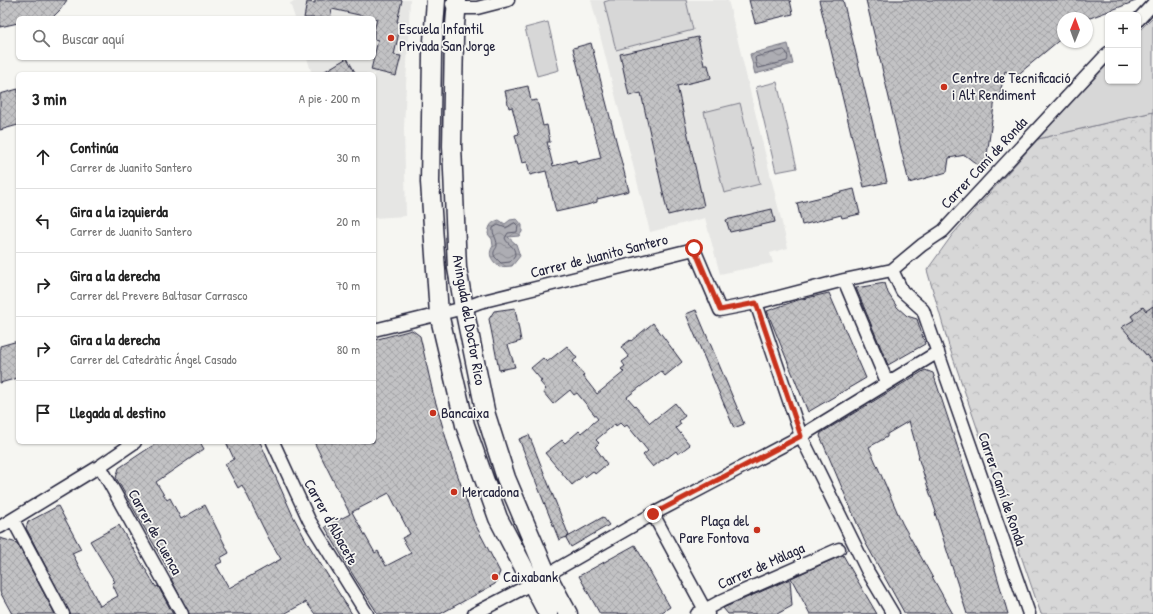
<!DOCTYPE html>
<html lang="es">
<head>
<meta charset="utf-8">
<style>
  :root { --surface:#fff; --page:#f6f6f6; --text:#222; --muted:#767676; --line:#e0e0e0 }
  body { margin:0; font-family:"Patrick Hand",sans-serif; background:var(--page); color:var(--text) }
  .controls { position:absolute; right:12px; top:12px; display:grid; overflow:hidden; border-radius:6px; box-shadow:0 1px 3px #0004 }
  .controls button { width:36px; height:36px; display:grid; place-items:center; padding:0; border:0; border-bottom:1px solid var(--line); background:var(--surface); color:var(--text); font:20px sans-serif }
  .compass { position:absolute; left:1057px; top:12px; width:36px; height:36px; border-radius:50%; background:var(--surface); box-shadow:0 1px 3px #0004; rotate:1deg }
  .stop { position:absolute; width:12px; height:12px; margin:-9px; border:3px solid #c8321e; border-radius:50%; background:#fff }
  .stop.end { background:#c8321e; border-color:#fff; box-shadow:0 1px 4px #0008 }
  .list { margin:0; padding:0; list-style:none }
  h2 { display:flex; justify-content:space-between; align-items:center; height:52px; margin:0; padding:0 16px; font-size:17px }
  h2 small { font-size:13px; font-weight:400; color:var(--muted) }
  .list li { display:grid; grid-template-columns:26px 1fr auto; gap:12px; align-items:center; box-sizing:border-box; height:64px; padding:0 16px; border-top:1px solid var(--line) }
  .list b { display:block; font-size:15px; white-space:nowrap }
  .list p { margin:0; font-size:13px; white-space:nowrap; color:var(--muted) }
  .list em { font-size:13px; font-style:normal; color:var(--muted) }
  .icon { flex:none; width:22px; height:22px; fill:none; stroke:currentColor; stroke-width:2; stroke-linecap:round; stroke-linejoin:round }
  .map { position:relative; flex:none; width:1153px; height:614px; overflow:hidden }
  .search { position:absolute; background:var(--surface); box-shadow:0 1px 3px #0004; left:16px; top:16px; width:360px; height:44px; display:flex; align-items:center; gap:10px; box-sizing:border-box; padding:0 14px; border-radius:6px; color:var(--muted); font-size:15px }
  .panel { position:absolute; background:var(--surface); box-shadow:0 1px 3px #0004; left:16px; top:72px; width:360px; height:372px; border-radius:6px }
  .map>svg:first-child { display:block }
  .built { fill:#e6e6e4 }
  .park { fill:url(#park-crowns); stroke:#7c7c89 }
  .garden { fill:#d7d7d7; stroke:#7c7c89 }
  .water { fill:url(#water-waves); stroke:#757583 }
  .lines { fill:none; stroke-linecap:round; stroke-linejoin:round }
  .shore { stroke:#5a5a6b; stroke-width:1 }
  .building { fill:url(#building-cross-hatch); stroke:#22223b; fill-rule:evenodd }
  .street-casing { stroke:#22223b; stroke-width:15 }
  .secondary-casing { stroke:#22223b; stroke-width:21 }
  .street { stroke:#f6f6f2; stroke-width:12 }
  .secondary { stroke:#f6f6f2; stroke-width:18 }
  .route { stroke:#c8321e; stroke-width:5 }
  .poi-dot { fill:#c8321e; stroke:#f6f6f2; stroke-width:1.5 }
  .labels { text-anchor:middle; stroke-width:3.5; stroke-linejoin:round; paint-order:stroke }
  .poi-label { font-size:15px; fill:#22223b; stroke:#f6f6f2; text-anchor:start }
  .street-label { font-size:15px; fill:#22223b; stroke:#f6f6f2 }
</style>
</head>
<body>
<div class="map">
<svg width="1153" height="614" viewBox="0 0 1153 614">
  <defs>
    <pattern id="park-crowns" width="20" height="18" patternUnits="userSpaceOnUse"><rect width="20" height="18" fill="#d7d7d7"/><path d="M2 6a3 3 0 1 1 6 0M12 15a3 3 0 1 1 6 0" fill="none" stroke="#b8b8b9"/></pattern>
    <pattern id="water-waves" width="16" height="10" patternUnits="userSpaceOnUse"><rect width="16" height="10" fill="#adadb3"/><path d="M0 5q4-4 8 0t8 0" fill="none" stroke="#8c8c93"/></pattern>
    <pattern id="building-cross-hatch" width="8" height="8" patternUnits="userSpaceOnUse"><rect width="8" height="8" fill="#c2c2c4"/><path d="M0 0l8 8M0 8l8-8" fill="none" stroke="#a6a6a9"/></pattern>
  </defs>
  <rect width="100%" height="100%" fill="#f6f6f2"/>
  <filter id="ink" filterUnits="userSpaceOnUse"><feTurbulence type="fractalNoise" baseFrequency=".025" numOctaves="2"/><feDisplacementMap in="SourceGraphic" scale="8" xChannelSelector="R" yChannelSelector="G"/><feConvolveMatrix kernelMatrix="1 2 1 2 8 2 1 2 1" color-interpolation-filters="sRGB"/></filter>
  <g filter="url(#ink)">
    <path class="built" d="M300 0H410L404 128 406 216 374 218V74H312L307 58H374V18H295L290 3Z
      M591 0H728L788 248 770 253 773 263 720 274 705 218 650 232Z"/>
    <path class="park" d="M1153 112V614H1041L949 346 927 270 953 234 1038 139Z"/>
    <path class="garden" d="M610 0H686L693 30 616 50 604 2Z
      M1153 17V112L1038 139 1045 129 1108 64V81H1138V32Z
      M548 22 559 70 537 76 525 28Z
      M777 82 797 168 776 172 756 87Z
      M740 103 760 184 724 193 704 112Z"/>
    <path class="water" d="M788 44 793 64 755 74 750 54Z
      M517 219 522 225V232L519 236 508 237 516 244 520 256 512 266 499 267C492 260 487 255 493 246L492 239 488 234C489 226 491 222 499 220L505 224 510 220Z"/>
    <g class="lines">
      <path class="shore" d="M784 50C787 51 789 58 787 61L759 68H757L755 58 756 57Z
        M515 223 518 226 517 232 508 233 505 238C508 246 515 245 515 255L510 262 501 263C498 260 495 258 494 255 493 250 497 249 497 245 497 238 492 234 493 228L498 225 506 228 512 224Z"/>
    </g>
    <path class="building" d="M0 0H67L60 10 52 18H18V23L0 27Z
      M315 0H402L397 22 401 23 394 55 401 56 396 76 371 70 378 40 374 39V31L377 19 332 9 330 18H304L307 2 315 3Z
      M749 0H790L793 14 755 23Z
      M819 0H843L887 182 864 187Z
      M866 0H1135L1136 1 1090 18H1063V37L1015 77 1005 71 999 98 995 99 986 162 979 166 965 155 949 158 947 172 909 183Z
      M698 37 704 65H708L711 78 677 86 704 206 668 215 641 93 629 96 620 54Z
      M591 43 629 191 597 199V202L587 205 556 212 546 171 530 175 527 162 522 163 515 135 519 134 512 107 509 108 505 91 528 86 531 101 537 100 543 126 547 125 550 142H547L553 166 576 160 577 164 601 158 573 48Z
      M347 58 356 74H320Z
      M18 89V125L0 130V94Z
      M854 189 860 214 842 218 841 215 802 225 797 203Z
      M772 209 775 222 730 232 726 220Z
      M885 283 888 293 897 307 907 316 917 319 925 344 888 365 856 288Z
      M829 293 866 378 808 412 767 311 798 300Z
      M1153 306V363L1122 327 1134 320 1131 316 1143 307 1146 311Z
      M515 308 521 341 508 345 515 367 499 370 489 319 494 311Z
      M696 310 744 424 734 428 686 314Z
      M653 323 682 362 665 376 661 371 627 397 650 423 675 403 685 416 679 421 681 424 676 428 690 445 678 454 676 451 667 458 666 457 653 467 643 455 648 451 627 425 624 427 620 423 616 426 615 424 596 440 599 443 595 447 607 464 595 474 593 471 585 477 584 475 572 485 545 453 562 440 565 443 579 431 581 433 598 419 577 393 574 395 570 390 553 404 543 392 546 389 540 382 542 381 531 368 543 358 547 362 567 346 577 358 573 361 584 375 583 376 597 394 624 372 621 369 625 366 622 362 629 357 621 347 630 340 631 341Z
      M412 330 420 336 433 393 452 459 474 522 500 572 495 584 440 614H378L353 575 325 527 350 514 314 442H374V340ZM389 493 410 534 402 538 411 553 386 566 378 551 375 553 352 512Z
      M18 341V378L0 383V346Z
      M925 370 933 373 975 500 1008 614H967L935 513 936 512 918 457 919 456 909 421 887 434V437L869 447 902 523 953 614H905L865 542 820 436 821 433Z
      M529 435 569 536 559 540 519 439Z
      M158 442H200L204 449 156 482 167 500 170 498 181 519 205 505 229 553 220 558 222 562 216 565 229 588 281 559 269 539 242 485 238 488 225 464 234 459 226 442H260L293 516 308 544 352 614H315L306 602 284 614H189L171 579 173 578 116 478 119 468Z
      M58 506 81 549 72 553 100 606 118 596 112 583 115 582 90 541 119 525 156 587 158 586 173 614H70L26 528 28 522Z
      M603 517 609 525 571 547 566 538Z
      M0 538 17 543 55 614H12L0 592Z
      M635 545 670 607 659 614H600L579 576Z
      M843 555 856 578 877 614H810L791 578Z
      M790 579 792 606 777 614H728L723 608Z"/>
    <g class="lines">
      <defs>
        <path id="street" d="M452 4 457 8H477L508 0
          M1138 20 1153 4
          M892 270 902 291 923 310 1029 614
          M844 280 887 382
          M756 303 801 436 868 572 893 614
          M374 330 464 308 480 302 694 249 720 310 756 303 844 280 892 270 922 245 943 231 1108 53
          M273 442 309 520 367 614
          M100 466 182 614
          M653 514 705 610 708 614
          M13 520 63 614
          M0 527 100 466 135 442
          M474 614 531 584 653 514 801 436 938 352
          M697 614 723 600 839 549"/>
        <path id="secondary" d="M436 0 432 55 430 182 439 314 465 425 498 518 548 614
          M457 0 454 38 452 146 457 268 464 308 486 415 506 478 547 575 568 614"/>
      </defs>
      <use href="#street" class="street-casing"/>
      <use href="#secondary" class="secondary-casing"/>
      <use href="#street" class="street"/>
      <use href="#secondary" class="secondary"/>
    </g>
  </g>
  <g class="lines" filter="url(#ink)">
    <path class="route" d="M653 514 801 436 756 303 720 310 694 248"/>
  </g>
  <g class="poi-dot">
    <circle cx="391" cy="38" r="4"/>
    <circle cx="944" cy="87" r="4"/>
    <circle cx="433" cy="413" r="4"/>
    <circle cx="454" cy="492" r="4"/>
    <circle cx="757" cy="530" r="4"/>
    <circle cx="495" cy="577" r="4"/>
  </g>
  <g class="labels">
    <g class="poi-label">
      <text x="399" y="34">Escuela Infantil<tspan x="399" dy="17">Privada San Jorge</tspan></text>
      <text x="952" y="83">Centre de Tecnificació<tspan x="952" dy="17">i Alt Rendiment</tspan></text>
      <text x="441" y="418">Bancaixa</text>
      <text x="462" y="497">Mercadona</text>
      <text x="749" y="526" text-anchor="end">Plaça del<tspan x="749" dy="17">Pare Fontova</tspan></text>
      <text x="503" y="582">Caixabank</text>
    </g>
    <g class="street-label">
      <text transform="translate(984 163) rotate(-47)" y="5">Carrer Camí de Ronda</text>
      <text transform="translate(599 256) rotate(-14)" y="5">Carrer de Juanito Santero</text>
      <text transform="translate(469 320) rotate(80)" y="5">Avinguda del Doctor Rico</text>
      <text transform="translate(1002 489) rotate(71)" y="5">Carrer Camí de Ronda</text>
      <text transform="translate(331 522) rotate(61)" y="5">Carrer d'Albacete</text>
      <text transform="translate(155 532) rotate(61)" y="5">Carrer de Cuenca</text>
      <text transform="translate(761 566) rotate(-24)" y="5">Carrer de Màlaga</text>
    </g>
  </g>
</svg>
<div class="controls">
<button>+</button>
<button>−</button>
</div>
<svg class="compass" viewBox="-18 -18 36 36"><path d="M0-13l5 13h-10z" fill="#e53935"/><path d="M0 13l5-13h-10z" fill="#767676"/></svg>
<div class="stop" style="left:694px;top:248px"></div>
<div class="stop end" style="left:653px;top:514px"></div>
<div class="search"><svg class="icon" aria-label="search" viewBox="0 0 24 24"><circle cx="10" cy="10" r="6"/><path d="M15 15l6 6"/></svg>Buscar aquí</div>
<section class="panel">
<h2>3 min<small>A pie · 200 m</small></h2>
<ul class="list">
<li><svg class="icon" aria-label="ahead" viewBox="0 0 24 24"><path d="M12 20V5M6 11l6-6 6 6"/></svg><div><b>Continúa</b><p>Carrer de Juanito Santero</p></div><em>30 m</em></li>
<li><svg class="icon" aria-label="left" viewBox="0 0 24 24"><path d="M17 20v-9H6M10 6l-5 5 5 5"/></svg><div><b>Gira a la izquierda</b><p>Carrer de Juanito Santero</p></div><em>20 m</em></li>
<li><svg class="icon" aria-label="right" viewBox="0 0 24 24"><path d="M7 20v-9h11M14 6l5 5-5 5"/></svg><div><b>Gira a la derecha</b><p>Carrer del Prevere Baltasar Carrasco</p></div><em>70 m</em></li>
<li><svg class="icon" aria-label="right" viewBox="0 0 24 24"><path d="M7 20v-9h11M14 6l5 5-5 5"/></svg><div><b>Gira a la derecha</b><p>Carrer del Catedràtic Ángel Casado</p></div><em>80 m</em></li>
<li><svg class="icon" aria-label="arrive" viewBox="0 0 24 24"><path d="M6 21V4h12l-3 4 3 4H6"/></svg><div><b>Llegada al destino</b></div></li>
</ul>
</section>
</div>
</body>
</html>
